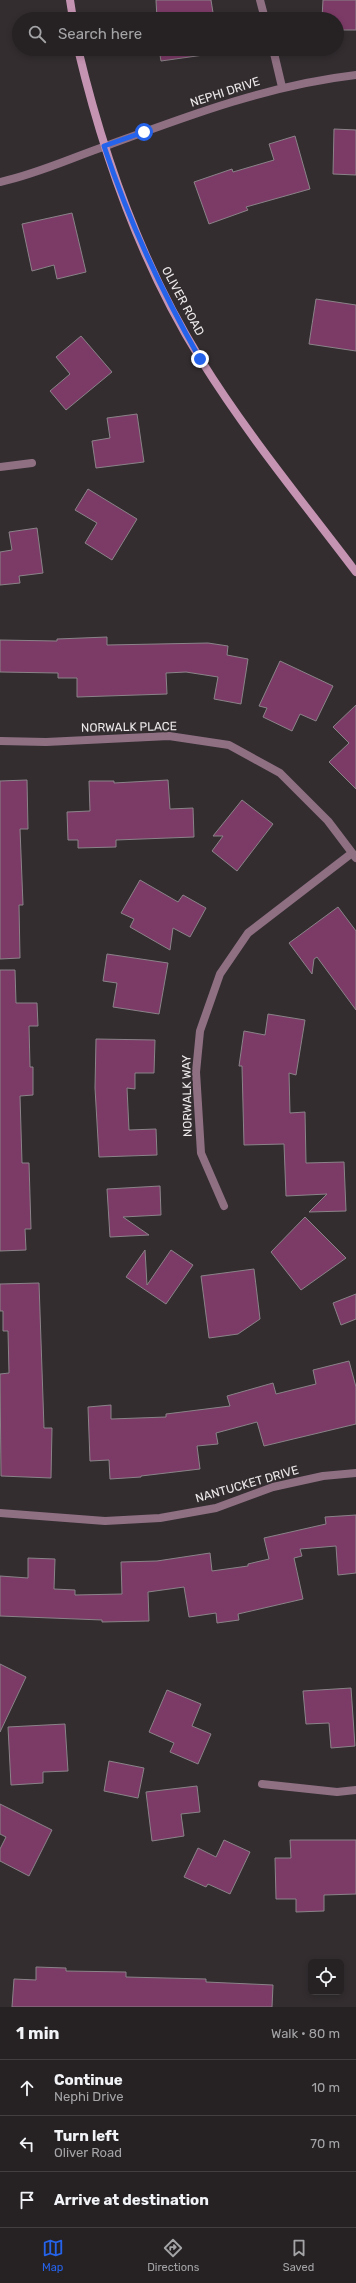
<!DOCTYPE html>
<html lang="en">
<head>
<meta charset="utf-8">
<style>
  :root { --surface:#262224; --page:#2e2a2c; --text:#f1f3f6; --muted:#a4a4a6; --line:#423f41; --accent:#2563eb }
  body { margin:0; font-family:Rubik,sans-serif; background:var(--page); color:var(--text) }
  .controls { position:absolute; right:12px; bottom:12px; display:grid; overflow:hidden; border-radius:6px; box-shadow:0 2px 6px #0003 }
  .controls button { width:36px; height:36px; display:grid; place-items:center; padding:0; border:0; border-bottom:1px solid var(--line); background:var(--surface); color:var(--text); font:20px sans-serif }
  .stop { position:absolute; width:12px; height:12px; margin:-9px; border:3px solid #2563eb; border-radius:50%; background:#fff }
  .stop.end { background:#2563eb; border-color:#fff; box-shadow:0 1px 4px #0008 }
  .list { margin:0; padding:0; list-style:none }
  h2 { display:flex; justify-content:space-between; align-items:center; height:52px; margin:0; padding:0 16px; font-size:17px }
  h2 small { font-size:13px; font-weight:400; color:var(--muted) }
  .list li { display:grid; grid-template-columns:26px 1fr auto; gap:12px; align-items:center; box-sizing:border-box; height:56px; padding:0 16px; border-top:1px solid var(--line) }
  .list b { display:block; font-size:15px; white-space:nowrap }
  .list p { margin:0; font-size:13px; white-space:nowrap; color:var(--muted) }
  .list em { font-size:13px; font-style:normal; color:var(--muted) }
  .icon { flex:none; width:22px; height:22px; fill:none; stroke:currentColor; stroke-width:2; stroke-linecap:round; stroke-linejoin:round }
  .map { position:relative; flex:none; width:356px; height:2007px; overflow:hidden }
  .search { position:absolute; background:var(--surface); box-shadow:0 2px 6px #0003; left:12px; right:12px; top:12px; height:44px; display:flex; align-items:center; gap:10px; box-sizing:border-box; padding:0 14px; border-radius:22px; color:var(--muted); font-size:15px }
  .sheet { height:220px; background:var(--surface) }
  nav { display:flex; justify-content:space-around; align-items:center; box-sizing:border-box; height:56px; border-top:1px solid var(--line); background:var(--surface); font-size:11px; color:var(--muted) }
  nav a { display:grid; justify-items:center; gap:2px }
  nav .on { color:var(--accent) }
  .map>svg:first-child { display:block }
  .building { fill:#7c3b67; stroke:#8a8388 }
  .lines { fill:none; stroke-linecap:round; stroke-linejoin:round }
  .street { stroke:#8f7083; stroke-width:8 }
  .secondary { stroke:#c694b3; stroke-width:8 }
  .route { stroke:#2563eb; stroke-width:5 }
  .labels { text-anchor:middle; stroke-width:3.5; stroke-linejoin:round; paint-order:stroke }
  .street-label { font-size:12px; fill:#ece8ea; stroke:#332d30 }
</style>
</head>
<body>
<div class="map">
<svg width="356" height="2007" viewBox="0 0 356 2007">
  <rect width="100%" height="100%" fill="#332d30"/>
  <path class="building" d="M156 0H211L214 19H157Z
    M323 0H356V30H337V19L322 18Z
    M159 49H218V53L161 61Z
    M334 129 356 130V175L333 174Z
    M295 136 310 189 246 207 248 210 209 224 194 182 232 169 233 172 274 160 269 144Z
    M72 213 86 272 57 279 54 265 32 271 22 224Z
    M316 299 356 305V351L309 344Z
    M81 336 112 372 66 410 50 391 70 374 56 357Z
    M137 414 144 462 96 468 92 441 110 438 107 418Z
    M88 489 137 519 112 560 85 543 97 523 75 510Z
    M37 528 43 573 19 576 20 583 0 585V552L12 550 9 532Z
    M107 637V645L208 643 228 646 227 655 248 659 241 704 214 699 218 677 186 672 166 673 167 694 77 697V678H58V673L0 672V640L57 641V639Z
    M280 661 333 686 316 721 300 714 292 731 263 717 267 708 259 706Z
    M356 705V789L329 762 349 743 333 727Z
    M27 780 28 829H20L23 905H19L20 958 0 959V781Z
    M168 780 170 809 193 808 194 837 116 840V847L78 848V840H68L67 812 90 811 89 781H114V783Z
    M242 800 273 824 237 871 212 851 223 836H213Z
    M140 880 178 902 183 895 206 908 190 937 173 928 170 950 130 927 134 919 121 913Z
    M338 907 356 931V1010L317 957 314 959 312 974 289 943Z
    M107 954 168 963 159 1014 113 1007 117 983 103 981Z
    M0 970H15L16 1003H37L38 1026H29L30 1067H33V1095L20 1096 22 1163H29L31 1229H25L26 1250 0 1251Z
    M268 1014 305 1020 296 1075 289 1073 290 1113 305 1112 306 1163 344 1162 346 1211 309 1212 327 1194 286 1196 284 1144 244 1145 242 1066H239L244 1031 265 1035Z
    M96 1039 155 1040 154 1073H135V1089L127 1088 129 1130 156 1129 157 1155 99 1157 95 1088Z
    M160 1186 161 1215 123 1217 149 1235 110 1237 107 1189Z
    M305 1217 346 1258 301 1290 271 1252Z
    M145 1250 147 1285 171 1250 193 1265 166 1304 126 1277Z
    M254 1269 260 1319 238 1334 209 1338 201 1276Z
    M39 1283 44 1428H52L51 1478 1 1476 0 1374 9 1373 8 1331H3V1311H0V1284Z
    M356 1294V1319L341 1325 333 1303Z
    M349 1361 356 1387V1424L264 1446 257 1422 216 1433 218 1444 197 1446 200 1469 141 1476V1477L110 1479 109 1460 90 1461 88 1407 111 1405V1419L166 1417V1414L230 1406 227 1396 273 1383 276 1394 316 1384 313 1370Z
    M356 1515V1573L338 1575 336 1546 300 1549 302 1556 294 1558 303 1599 238 1614 239 1620 217 1623 216 1613 189 1617 184 1587 148 1592 149 1621 102 1622V1620L0 1616V1576L28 1578V1558L55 1559 54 1589 75 1590V1595L122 1594 121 1562 157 1561 210 1553 212 1571 248 1566V1564L269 1559 264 1538 326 1524 325 1517Z
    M0 1664 26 1677 0 1732Z
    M351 1688 355 1746 331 1748 329 1723 306 1724 303 1691Z
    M167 1690 201 1704 192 1726 211 1734 198 1764 170 1752 174 1743 149 1732Z
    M65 1724 68 1771 43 1772V1783L11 1785 8 1727Z
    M109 1761 144 1768 138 1798 104 1791Z
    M197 1786 200 1812 181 1814 184 1836 152 1841 146 1792Z
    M0 1804 52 1830 29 1876 0 1861V1849L6 1837 0 1834Z
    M224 1840 250 1852 230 1894 208 1884 206 1887 184 1877 198 1848 216 1857Z
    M290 1840H356V1894L324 1895V1911L296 1912V1899H276L275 1858H291Z
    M36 1967 66 1968V1971L126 1972V1977L206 1979V1982L273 1985 272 2007H12L14 1979 36 1980Z"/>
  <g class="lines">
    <path class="street" d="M260 0 265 19
      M273 49 282 87
      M0 182C37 174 71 158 106 146 187 116 269 85 356 75
      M0 467 32 463
      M0 741 46 742 169 736 229 745 280 773 328 821 356 858
      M224 1206 201 1153 196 1072 200 1031 220 974 248 933 352 853
      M0 1513 105 1521 160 1518 216 1508 273 1487 323 1476 356 1473
      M262 1784 337 1792 356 1790"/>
    <path class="secondary" d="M70 0 73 19
      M78 49C104 158 141 264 201 360 247 434 303 502 356 572"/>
  </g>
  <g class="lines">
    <path class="route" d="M144 132 104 146C130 224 160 288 200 359"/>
  </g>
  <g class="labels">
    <g class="street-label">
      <text transform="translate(225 92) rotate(-18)" y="4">NEPHI DRIVE</text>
      <text transform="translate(183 301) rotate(62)" y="4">OLIVER ROAD</text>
      <text transform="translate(129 727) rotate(-1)" y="4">NORWALK PLACE</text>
      <text transform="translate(187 1096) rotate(-91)" y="4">NORWALK WAY</text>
      <text transform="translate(247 1484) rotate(-16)" y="4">NANTUCKET DRIVE</text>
    </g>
  </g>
</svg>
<div class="controls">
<button><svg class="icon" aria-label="locate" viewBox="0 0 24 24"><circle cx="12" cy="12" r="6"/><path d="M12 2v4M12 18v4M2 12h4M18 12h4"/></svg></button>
</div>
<div class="stop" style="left:144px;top:132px"></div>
<div class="stop end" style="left:200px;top:359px"></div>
<div class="search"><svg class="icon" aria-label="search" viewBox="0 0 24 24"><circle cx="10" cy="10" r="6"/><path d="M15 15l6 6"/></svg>Search here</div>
</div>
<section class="sheet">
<h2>1 min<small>Walk · 80 m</small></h2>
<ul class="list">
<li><svg class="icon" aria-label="ahead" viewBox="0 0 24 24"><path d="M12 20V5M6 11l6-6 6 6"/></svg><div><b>Continue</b><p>Nephi Drive</p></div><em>10 m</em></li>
<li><svg class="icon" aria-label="left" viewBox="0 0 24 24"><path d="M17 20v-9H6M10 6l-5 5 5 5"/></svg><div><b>Turn left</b><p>Oliver Road</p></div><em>70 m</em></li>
<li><svg class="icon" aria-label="arrive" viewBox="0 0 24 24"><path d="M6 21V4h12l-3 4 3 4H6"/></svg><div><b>Arrive at destination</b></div></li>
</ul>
</section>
<nav>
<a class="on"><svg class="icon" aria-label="map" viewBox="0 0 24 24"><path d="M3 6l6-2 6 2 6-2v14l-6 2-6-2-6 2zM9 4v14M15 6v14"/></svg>Map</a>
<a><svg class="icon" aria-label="directions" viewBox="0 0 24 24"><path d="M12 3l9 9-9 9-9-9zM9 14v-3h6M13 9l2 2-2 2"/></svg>Directions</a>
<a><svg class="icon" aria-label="saved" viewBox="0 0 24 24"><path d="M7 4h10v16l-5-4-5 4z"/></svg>Saved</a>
</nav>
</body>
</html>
